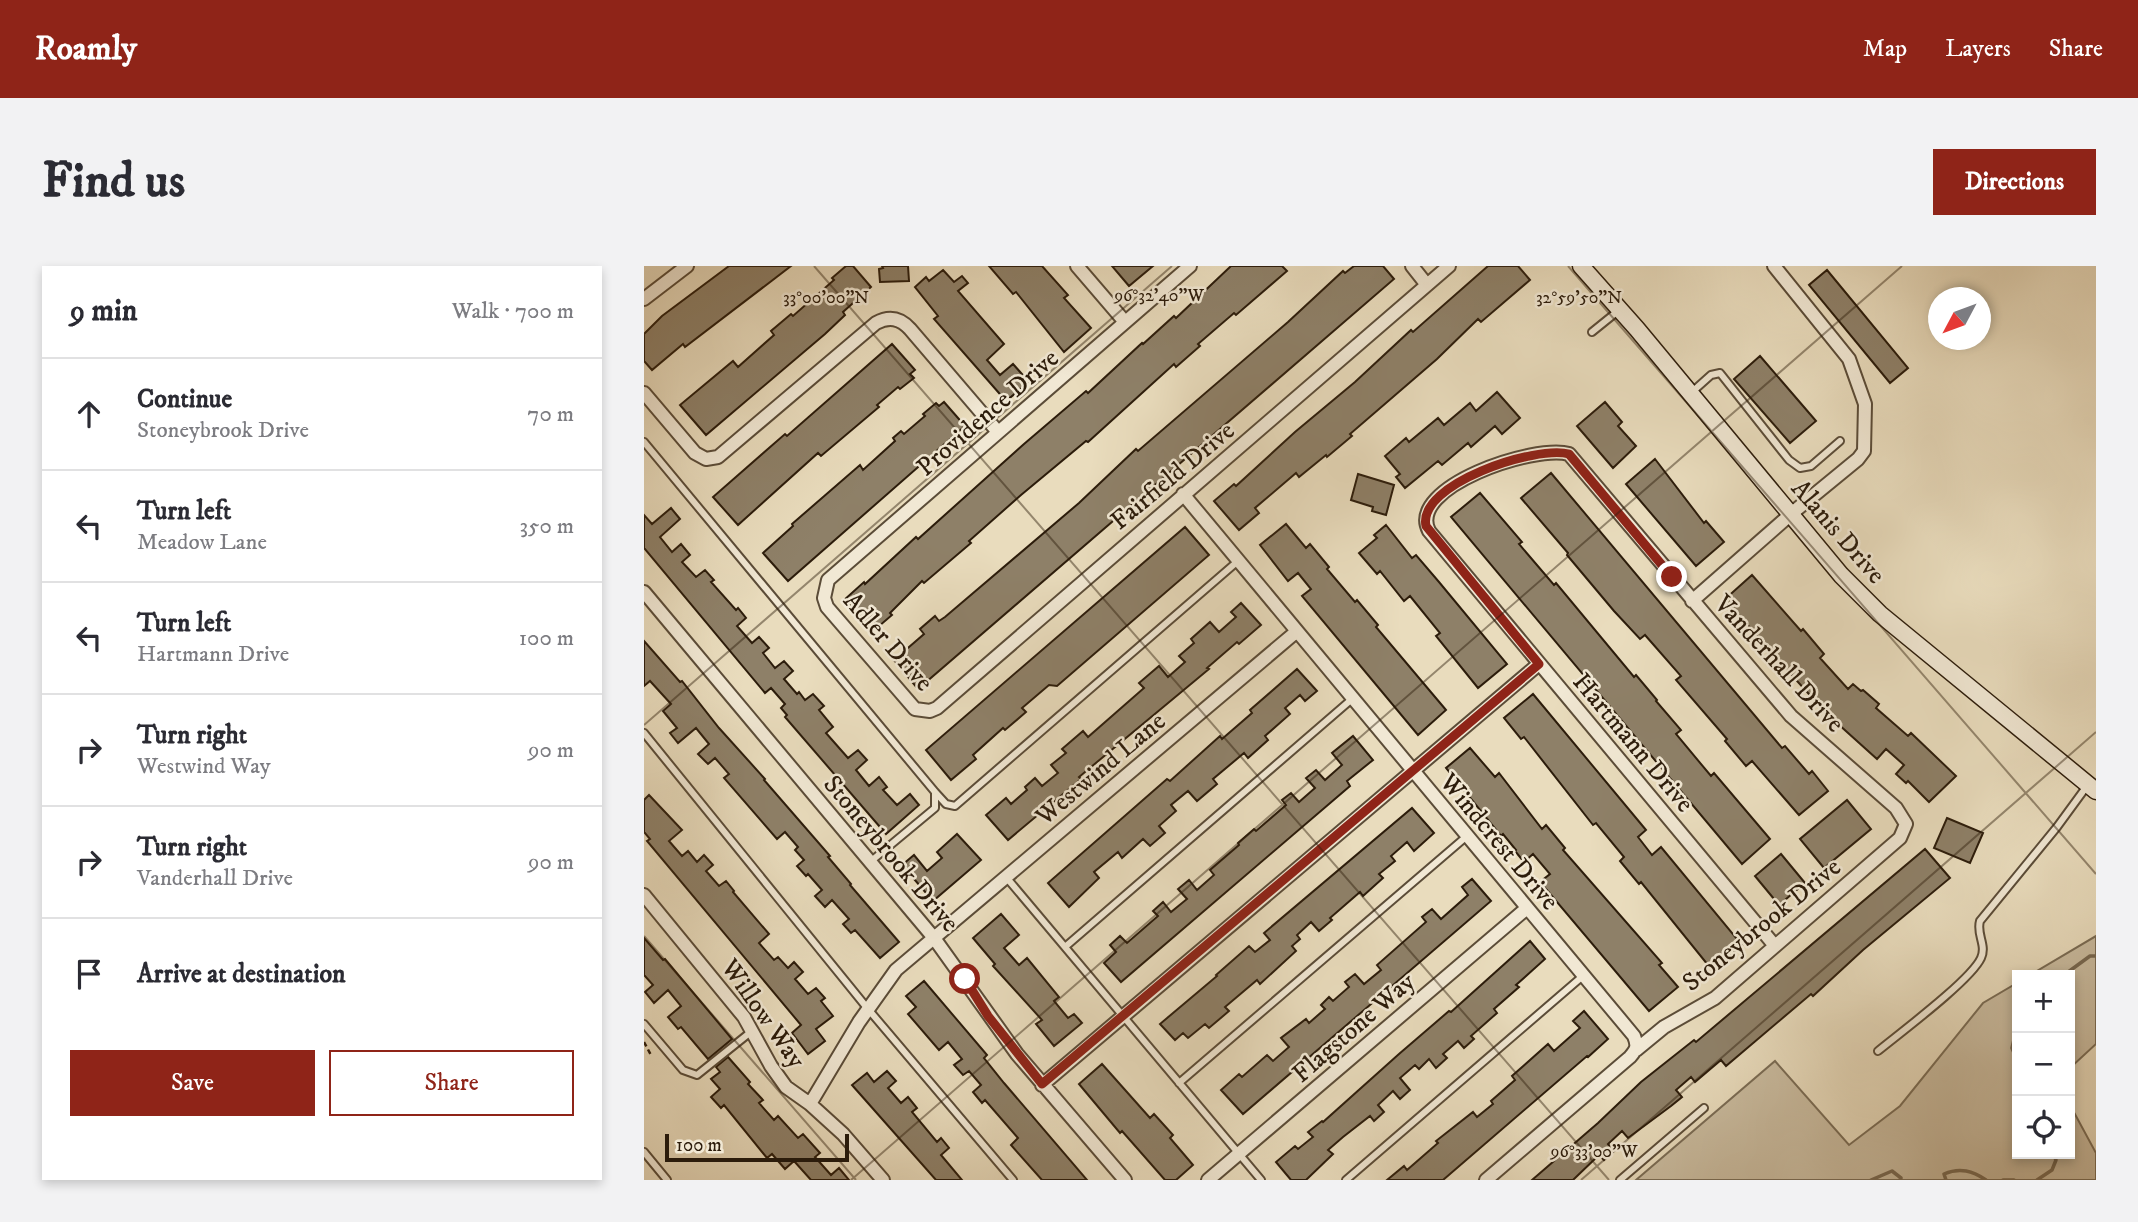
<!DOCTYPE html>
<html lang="en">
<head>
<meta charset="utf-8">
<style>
  :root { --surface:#fff; --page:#f2f2f3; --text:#2b2b33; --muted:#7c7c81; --line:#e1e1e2; --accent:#8f2418 }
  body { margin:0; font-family:"IM FELL DW Pica",serif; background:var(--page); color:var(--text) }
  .controls { position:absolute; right:21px; bottom:21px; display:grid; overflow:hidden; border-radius:0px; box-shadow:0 4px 10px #0003 }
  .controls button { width:63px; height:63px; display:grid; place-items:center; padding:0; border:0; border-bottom:2px solid var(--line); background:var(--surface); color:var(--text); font:35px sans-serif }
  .compass { position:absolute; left:1284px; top:21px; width:63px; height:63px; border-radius:50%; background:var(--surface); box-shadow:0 4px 10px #0003; rotate:229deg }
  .scale { position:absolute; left:21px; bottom:18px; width:184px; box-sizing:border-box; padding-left:7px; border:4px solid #2c1c0b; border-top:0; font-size:19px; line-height:24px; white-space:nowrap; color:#2c1c0b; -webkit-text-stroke:5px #f1e8d4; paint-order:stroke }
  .stop { position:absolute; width:21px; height:21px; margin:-16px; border:5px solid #8f2418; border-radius:50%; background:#fff }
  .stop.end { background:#8f2418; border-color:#fff; box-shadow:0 2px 7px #0008 }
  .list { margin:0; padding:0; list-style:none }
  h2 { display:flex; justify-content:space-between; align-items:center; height:91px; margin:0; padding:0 28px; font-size:30px }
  h2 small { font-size:23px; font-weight:400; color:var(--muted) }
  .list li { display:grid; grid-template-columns:46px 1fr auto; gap:21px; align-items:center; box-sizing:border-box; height:112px; padding:0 28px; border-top:2px solid var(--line) }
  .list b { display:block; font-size:26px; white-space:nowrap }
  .list p { margin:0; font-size:23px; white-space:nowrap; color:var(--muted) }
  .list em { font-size:23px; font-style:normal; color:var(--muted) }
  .actions { display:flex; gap:14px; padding:21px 28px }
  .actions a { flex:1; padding:16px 0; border:2px solid var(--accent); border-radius:0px; text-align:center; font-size:24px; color:var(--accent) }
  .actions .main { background:var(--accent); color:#fff }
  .icon { flex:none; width:38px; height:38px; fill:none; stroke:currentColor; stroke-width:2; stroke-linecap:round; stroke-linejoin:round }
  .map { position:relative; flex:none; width:1452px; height:914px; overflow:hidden; border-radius:0px }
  header { display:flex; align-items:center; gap:42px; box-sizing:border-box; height:98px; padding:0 35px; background:var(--accent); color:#fff }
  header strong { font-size:33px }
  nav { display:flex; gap:38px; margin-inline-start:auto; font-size:24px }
  .intro { display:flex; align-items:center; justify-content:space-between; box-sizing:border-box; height:168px; padding:0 42px }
  h1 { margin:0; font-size:49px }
  .button { padding:18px 32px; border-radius:0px; background:var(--accent); color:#fff; font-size:24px; font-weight:700 }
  main { display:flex; gap:42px; padding:0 42px }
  aside { flex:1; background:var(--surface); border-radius:0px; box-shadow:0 4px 10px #0003 }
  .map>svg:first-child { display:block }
  .green { fill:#c9bb9f; stroke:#7a6c55; stroke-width:2 }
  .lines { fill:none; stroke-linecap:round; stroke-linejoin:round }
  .stream { stroke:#776851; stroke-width:3.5 }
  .building { fill:#8e8068; stroke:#2c1c0b; stroke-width:2 }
  .service-casing { stroke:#5b4c38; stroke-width:10 }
  .minor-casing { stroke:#5b4c38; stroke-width:16 }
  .secondary-casing { stroke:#2c1c0b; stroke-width:19 }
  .path { stroke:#2c1c0b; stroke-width:2.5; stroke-dasharray:5 3.5; stroke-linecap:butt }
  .service { stroke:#f1e8d4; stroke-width:6 }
  .minor { stroke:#f1e8d4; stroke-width:12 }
  .secondary { stroke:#f1e8d4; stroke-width:16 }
  .route { stroke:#8f2418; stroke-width:9 }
  .ticks { fill:none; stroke:#2c1c0b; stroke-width:2; stroke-opacity:0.45 }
  .labels { text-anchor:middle; stroke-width:5; stroke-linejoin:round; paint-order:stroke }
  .street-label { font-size:26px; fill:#2c1c0b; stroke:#f1e8d4 }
  .ticks-label { font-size:18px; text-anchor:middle; fill:#2c1c0b; stroke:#f1e8d4; stroke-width:5; stroke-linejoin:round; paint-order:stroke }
</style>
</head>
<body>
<header>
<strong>Roamly</strong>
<nav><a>Map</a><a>Layers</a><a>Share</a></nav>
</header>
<div class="intro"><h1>Find us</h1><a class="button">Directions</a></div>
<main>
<aside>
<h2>9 min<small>Walk · 700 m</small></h2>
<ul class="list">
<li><svg class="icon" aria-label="ahead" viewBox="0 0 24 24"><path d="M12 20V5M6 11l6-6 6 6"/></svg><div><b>Continue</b><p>Stoneybrook Drive</p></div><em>70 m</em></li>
<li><svg class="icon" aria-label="left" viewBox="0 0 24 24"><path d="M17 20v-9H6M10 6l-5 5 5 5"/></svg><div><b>Turn left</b><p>Meadow Lane</p></div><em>350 m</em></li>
<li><svg class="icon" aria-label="left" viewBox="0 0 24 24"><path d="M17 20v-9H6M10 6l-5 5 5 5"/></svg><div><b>Turn left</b><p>Hartmann Drive</p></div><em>100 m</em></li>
<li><svg class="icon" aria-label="right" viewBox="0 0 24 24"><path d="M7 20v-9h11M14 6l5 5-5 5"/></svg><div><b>Turn right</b><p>Westwind Way</p></div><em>90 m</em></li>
<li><svg class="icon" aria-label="right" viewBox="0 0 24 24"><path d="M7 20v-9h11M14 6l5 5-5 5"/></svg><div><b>Turn right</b><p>Vanderhall Drive</p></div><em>90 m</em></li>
<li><svg class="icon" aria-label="arrive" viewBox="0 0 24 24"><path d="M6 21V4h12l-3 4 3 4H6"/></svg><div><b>Arrive at destination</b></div></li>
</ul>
<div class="actions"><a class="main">Save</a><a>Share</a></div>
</aside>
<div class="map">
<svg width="1452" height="914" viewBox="0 0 1452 914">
  <rect width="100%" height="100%" fill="#e9dcbd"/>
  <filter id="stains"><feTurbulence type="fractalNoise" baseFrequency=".00286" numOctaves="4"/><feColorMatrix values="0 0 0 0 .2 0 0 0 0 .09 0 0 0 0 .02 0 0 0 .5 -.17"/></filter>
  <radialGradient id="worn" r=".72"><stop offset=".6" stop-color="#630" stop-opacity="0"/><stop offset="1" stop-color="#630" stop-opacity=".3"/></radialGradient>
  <path class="green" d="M1452 670V778L1426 802V709H1386Z
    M1373 717V888H1426V839L1452 887V914H992L1131 795 1205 879 1256 840 1339 737Z"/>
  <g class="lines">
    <path class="stream" d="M1420 709 1446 690H1452
      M1373 761 1368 782 1373 794
      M1227 914 1248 905 1257 912 1256 914
      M1302 914 1300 908C1316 901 1329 905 1342 914
      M1359 914H1370
      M1393 914 1408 904 1412 894 1409 888"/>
  </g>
  <path class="building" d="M85 0H147L41 81 39 78 8 104 0 95V68L18 50Z
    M202 0H209L227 21 199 46 201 49 181 68 62 169 36 139 89 95 94 101 130 69 127 65 147 48 149 50 190 14 188 12Z
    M238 0H264L265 15 236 16 235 3 239 2Z
    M345 0H398L424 29 420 32 447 62 420 86 372 26 369 28Z
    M468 0H509L485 20Z
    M587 0H638L643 5 592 49 590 47 554 78 556 80 532 101 530 98 444 176 442 175 377 229 325 275 327 277 280 317 278 315 246 347 248 349 234 361 230 357 224 362 200 334 220 316 221 318 272 271 274 273 380 178 442 125 444 127 498 77 499 78 530 50 532 52Z
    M710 0H739L750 13 274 423 250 394 280 368 276 363 291 350 295 355 301 351 435 237 492 183 494 185 644 56 699 5 701 7Z
    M844 0H874L886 14 837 56 834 53 793 93 706 168 708 170 683 191 682 189 655 211 652 207 611 242 615 247 595 264 570 235 590 218 592 220 651 166 711 116 767 64 769 66Z
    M299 4 310 16 318 10 324 17 314 25 360 78 343 94 356 109 369 98 385 116 362 135 290 53 294 50 271 21 282 11 285 15Z
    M1183 4 1264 102 1246 117 1165 19Z
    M248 78 271 104 266 108 270 112 256 123 254 121 233 139 235 141 177 190 174 187 94 259 69 231 141 168 143 170Z
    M1116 90 1172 155 1146 177 1090 113Z
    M853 126 876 152 858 168 851 160 827 181 824 177 798 199 794 195 761 222 752 211 756 208 741 190 762 172 765 176 794 152 800 159 826 137 832 145Z
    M300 136 321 160 144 315 119 287 149 260 148 258 216 199 219 204 251 175 249 172 257 165 260 168 281 150 279 148 292 137 295 140Z
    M961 136 978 156 974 160 992 180 969 202 933 160Z
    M1011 193 1060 257 1062 255 1080 276 1052 300 982 218Z
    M907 207 1138 482 1141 480 1165 508 1168 505 1184 525 1155 549 1108 495 1102 500 1081 475 1083 473 1032 414 1037 410 1001 369 996 373 970 345 923 289 924 287 877 232Z
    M714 208 750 219 742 249 728 245 729 241 707 234Z
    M836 227 878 276 875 278 910 319 912 317 990 411 992 409 1013 434 1012 435 1037 464 1032 468 1067 510 1070 507 1126 573 1098 598 807 251Z
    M27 242 36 253 16 271 28 286 37 278 46 289 38 296 52 311 61 304 70 314 67 316 92 344 94 342 102 352 93 360 108 377 115 371 125 382 119 387 131 402 140 395 149 405 140 413 153 428 155 426 161 434 169 428 180 440 175 444 189 461 182 467 204 492 214 484 223 494 212 504 225 520 235 511 243 521 239 524 253 539 266 528 275 539 242 568 141 451 143 449 137 442 141 438 127 422 121 427 0 282V249L8 258Z
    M642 258 662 282 666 278 685 301 683 303 711 336 713 334 734 359 732 361 802 444 774 469 658 330 667 323 654 307 644 315 616 279Z
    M742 259 768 292 772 289 795 316 863 398 834 422 792 370 796 367 766 330 760 335 736 305 733 308 715 287 733 272 730 269Z
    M541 261 565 289 413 420 405 419 378 442 382 446 361 464 359 462 329 489 332 493 307 514 282 484Z
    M1108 309 1157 365 1159 363 1180 388 1176 392 1204 423 1209 418 1217 425 1219 424 1235 438 1232 442 1264 470 1267 467 1312 510 1285 536 1264 515 1262 517 1252 508 1260 499 1242 483 1233 493 1183 448 1125 384 1124 386 1111 371 1113 369 1080 334Z
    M597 337 617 359 595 378 593 376 563 402 565 403 435 511 437 513 364 574 342 549 362 532 367 538 383 524 381 521 391 512 398 520 414 507 407 499 422 487 418 483 439 465 444 471 500 422 495 417 515 400 524 411 541 396 535 390 550 377 547 373 566 356 575 366 592 351 587 346Z
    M0 375 36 416 38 415 75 462 121 513 120 514 186 590 184 591 207 618 206 619 255 676 236 692 211 664 207 667 199 658 205 653 188 634 181 641 171 630 178 624 164 608 162 610 153 600 160 594 151 584 154 581 141 566 133 573 80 512 85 508 71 492 64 498 54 488 65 478 52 462 34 477 26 467 33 462 19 445 27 438 6 415 0 420Z
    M653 403 673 425 661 435 656 429 641 442 646 448 621 470 624 474 604 492 600 487 569 513 573 518 553 535 544 525 527 539 532 545 515 560 521 567 506 580 499 573 478 592 474 586 450 606 455 612 425 641 404 617 523 513 526 515 576 470 578 473 608 447 606 444Z
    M889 428 1002 564 994 571 1008 589 1017 581 1098 679 1068 704 997 616 995 618 976 595 980 591 952 557 949 559 880 471 877 473 860 452Z
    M709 470 729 494 703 515 706 520 477 716 460 697 472 686 466 679 476 670 483 677 514 650 509 645 519 636 527 646 543 633 534 623 545 614 553 624 570 609 566 604 595 579 594 577 610 563 612 565 642 539 638 534 647 527 655 536 671 522 662 512 672 504 681 514 698 499 688 487Z
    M826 482 851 511 855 507 898 563 902 559 921 582 919 584 1018 697 1015 699 1034 721 1005 745 896 616 906 608 889 588 880 596 871 585 872 584 859 568 857 570 802 502Z
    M5 529 38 564 25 575 38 590 44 585 53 596 60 589 69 599 62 605 75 620 82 615 90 625 89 626 125 668 115 677 130 694 134 691 144 702 150 696 159 706 151 713 164 728 172 722 181 732 177 735 189 750 172 763 181 775 164 788 148 767 157 759 3 575 6 573 0 566V534Z
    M1203 534 1227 563 1180 602 1156 573Z
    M768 542 790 567 770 585 763 576 747 590 751 595 735 608 739 612 719 630 716 626 686 652 688 654 675 665 667 656 653 669 656 673 648 680 652 685 616 718 613 714 581 741 585 745 565 762 561 758 544 772 539 767 531 774 516 758 573 710 572 709 605 680 611 686 626 674 620 667Z
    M1303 552 1339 567 1326 597 1290 582Z
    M313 568 337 594 289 635 258 599 270 589 283 605 298 592 293 586Z
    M1281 583 1306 612 1219 684 1169 730 1167 728 1082 800 1077 794 1051 816 1047 811 1032 824 1038 831 1027 840 984 872 978 865 964 878 970 885 960 894 955 889 929 914H888L954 857 997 816 1050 774 1052 776Z
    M1137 588 1161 617 1135 639 1111 610Z
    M828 613 847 635 599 848 577 824 595 808 598 811 623 789 629 795 645 781 637 772 662 753 665 757 681 743 677 739 685 731 689 735 705 721 701 716 711 708 720 718 737 704 733 699 782 656 778 651 788 643 797 653 824 629 818 621Z
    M357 648 375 669 360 682 375 699 383 692 415 731 410 735 424 752 430 748 438 757 410 780 392 758 398 754 349 700 351 698 329 672Z
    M0 672 19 694 21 693 88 773 64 793 37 761 34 763 24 751 37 740 24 724 10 737 1 726 9 719 0 709Z
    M886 675 901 693 872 719 875 721 850 743 853 747 827 770 830 773 820 782 814 775 799 788 803 792 792 802 785 793 775 803 771 799 756 812 766 824 756 833 749 825 734 839 740 846 730 855 726 850 699 871 684 884 689 888 662 914H647L632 896 651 880 654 883 669 871 664 866 678 855 679 856 755 788 805 745 807 746Z
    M280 715 343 789 340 792 360 817 443 914H398L367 879 374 872 341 834 338 837 329 826 337 819 325 805 319 809 310 799 318 793 304 776 295 784 264 748 272 741 262 730Z
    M940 745 964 773 944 791 943 790 799 914H743L760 900 763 904 794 877 792 875 829 846 833 851 849 838 847 835 871 814 868 810 904 778 910 785 936 762 929 755Z
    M84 791 106 816 104 818 119 834 115 837 130 854 134 850 154 872 159 868 176 887 171 891 187 909 195 902 205 914H167L150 895 141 903 128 888 123 892 80 839 77 842 67 831 76 823 67 813 76 806 72 801Z
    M458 798 506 852 510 848 529 869 526 872 549 899 532 914H521L478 865 476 867 435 818Z
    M243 805 252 815 244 822 257 837 264 831 273 842 268 846 293 876 297 872 305 882 297 889 318 914H292L208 819 223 807 230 816Z"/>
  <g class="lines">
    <defs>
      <path id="service" d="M948 66 974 45
        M1048 126 1067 109 1076 107 1145 194 1156 202 1167 200 1196 175
        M0 176 291 526 302 538 311 540 594 295
        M0 467 224 743 369 914
        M226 596 291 542V526
        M362 611 617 914
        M421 681 708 433
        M0 758 39 804 53 809 108 765
        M1234 785C1256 767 1327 714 1337 692 1343 679 1332 668 1336 655L1413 561 1443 520
        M535 817 823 570
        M0 886 23 914
        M702 914 940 709
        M976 914 1060 842"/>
      <path id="minor" d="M433 0 481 56
        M546 0 184 314 180 332 183 341 271 443 286 445 293 442 805 0
        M768 0 783 19
        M0 33 43 0
        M0 127 51 187 62 193 74 191 232 57C245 50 256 52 266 63L354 166
        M539 228 990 770C994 780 993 783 986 791L842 914
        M0 326 290 672 373 788 481 914
        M1048 335 1147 248 1214 193 1220 185 1221 138 1205 93 1130 0
        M0 629 100 751 127 800 142 821 166 838 199 868 239 914
        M992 784 1020 761 1071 732 1256 572 1262 558 1252 542 1147 450 925 188C891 178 762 221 785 265L1131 680
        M398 819 895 398
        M166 838 215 756 252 704 652 366
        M564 914 883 642"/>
      <path id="secondary" d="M937 0 993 63 1197 309 1236 348 1452 525"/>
    </defs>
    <use href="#service" class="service-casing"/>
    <use href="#minor" class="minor-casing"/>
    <use href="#secondary" class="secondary-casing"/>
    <path class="path" d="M0 776 8 791"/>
    <use href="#service" class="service"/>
    <use href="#minor" class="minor"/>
    <use href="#secondary" class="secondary"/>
  </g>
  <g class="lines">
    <path class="route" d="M321 713 344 750 398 818 895 398 782 260C773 218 892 179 925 188L1028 311"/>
  </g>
  <path class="ticks" d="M170 0 965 914M924 0 1452 608M0 459 528 0M0 670 212 914M207 914 1258 0M937 914 1452 466"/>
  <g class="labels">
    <g class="street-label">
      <text transform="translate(343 146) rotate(-41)" y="9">Providence Drive</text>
      <text transform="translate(528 209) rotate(-40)" y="9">Fairfield Drive</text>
      <text transform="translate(1195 265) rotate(49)" y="9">Alanis Drive</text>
      <text transform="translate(245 375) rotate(49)" y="9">Adler Drive</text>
      <text transform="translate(1136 397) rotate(47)" y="9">Vanderhall Drive</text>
      <text transform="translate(990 476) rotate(50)" y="9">Hartmann Drive</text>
      <text transform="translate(456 502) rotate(-40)" y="9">Westwind Lane</text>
      <text transform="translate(856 575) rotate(50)" y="9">Windcrest Drive</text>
      <text transform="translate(248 587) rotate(50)" y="9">Stoneybrook Drive</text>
      <text transform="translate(1117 658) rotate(-39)" y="9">Stoneybrook Drive</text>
      <text transform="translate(120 747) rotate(55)" y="9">Willow Way</text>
      <text transform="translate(709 761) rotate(-41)" y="9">Flagstone Way</text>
    </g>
  </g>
  <g class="ticks-label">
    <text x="515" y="35">96°32'40"W</text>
    <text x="182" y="37">33°00'00"N</text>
    <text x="935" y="37">32°59'50"N</text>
    <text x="950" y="891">96°33'00"W</text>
  </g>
  <rect width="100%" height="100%" filter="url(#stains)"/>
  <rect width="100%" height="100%" fill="url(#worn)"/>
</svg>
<div class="controls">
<button>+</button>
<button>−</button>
<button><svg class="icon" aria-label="locate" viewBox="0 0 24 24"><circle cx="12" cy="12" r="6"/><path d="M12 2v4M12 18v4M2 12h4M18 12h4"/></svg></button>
</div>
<svg class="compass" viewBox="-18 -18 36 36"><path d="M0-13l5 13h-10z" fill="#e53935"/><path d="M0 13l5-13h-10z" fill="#7c7c81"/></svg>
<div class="scale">100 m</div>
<div class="stop" style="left:321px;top:713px"></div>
<div class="stop end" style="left:1028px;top:311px"></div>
</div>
</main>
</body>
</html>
